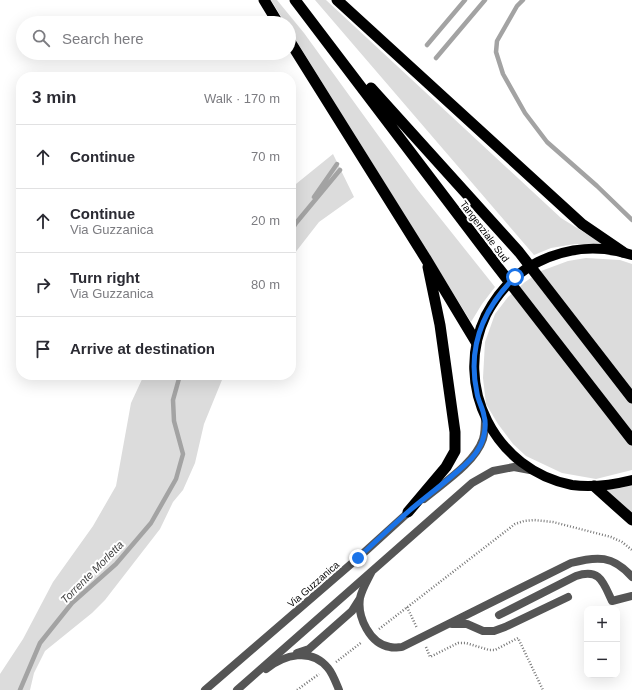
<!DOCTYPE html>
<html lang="en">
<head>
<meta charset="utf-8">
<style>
  :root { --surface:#fff; --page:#f2f2f3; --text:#2b2b33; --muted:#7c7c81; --line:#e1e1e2 }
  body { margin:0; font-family:Arial,sans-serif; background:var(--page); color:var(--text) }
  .controls { position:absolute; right:12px; bottom:12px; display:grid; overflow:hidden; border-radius:8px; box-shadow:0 4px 16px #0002 }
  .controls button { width:36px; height:36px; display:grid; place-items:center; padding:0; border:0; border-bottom:1px solid var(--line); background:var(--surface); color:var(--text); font:20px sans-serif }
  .stop { position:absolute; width:12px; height:12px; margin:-9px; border:3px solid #1a73e8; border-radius:50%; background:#fff }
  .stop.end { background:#1a73e8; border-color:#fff; box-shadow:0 1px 4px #0008 }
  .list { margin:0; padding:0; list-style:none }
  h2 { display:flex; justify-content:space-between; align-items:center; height:52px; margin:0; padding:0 16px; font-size:17px }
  h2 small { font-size:13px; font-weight:400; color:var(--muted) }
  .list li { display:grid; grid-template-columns:26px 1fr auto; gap:12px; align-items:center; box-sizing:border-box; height:64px; padding:0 16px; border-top:1px solid var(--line) }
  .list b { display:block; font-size:15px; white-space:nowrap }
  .list p { margin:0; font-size:13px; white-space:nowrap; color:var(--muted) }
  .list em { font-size:13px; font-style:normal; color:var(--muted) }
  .icon { flex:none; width:22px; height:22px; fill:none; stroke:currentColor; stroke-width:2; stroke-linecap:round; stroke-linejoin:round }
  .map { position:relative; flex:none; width:632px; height:690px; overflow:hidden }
  .search { position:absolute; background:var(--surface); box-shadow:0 4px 16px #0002; left:16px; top:16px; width:280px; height:44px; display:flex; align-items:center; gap:10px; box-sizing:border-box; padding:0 14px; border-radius:22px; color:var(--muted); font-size:15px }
  .panel { position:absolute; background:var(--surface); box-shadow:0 4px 16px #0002; left:16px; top:72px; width:280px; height:308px; border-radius:16px }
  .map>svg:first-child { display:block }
  .green { fill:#dcdcdc }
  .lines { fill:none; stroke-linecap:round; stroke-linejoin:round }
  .stream { stroke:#a3a3a3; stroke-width:4.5 }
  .path { stroke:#777; stroke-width:2.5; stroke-dasharray:1 2; stroke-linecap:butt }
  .service { stroke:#555; stroke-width:8 }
  .minor { stroke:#555; stroke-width:8 }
  .primary { stroke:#000; stroke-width:10 }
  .trunk { stroke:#000; stroke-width:11 }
  .route { stroke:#1a73e8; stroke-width:5 }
  .labels { text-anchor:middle; stroke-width:4; stroke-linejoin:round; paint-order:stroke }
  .street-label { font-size:10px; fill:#000; stroke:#fff }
  .water-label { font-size:11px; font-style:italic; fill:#444; stroke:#fff }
</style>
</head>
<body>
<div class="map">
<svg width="632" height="690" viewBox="0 0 632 690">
  <rect width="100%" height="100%" fill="#fff"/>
  <path class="green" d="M271 0H277L304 33 417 189 495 287 482 304 471 322 289 29V23H285Z
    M315 0H326L561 218 606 246 575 244 551 248 534 255Z
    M333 154 354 197 319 222 291 258V188Z
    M586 258 620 260 632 264V470L596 479 562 473 526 456 513 444 498 424 486 404 483 378 485 342 495 314 508 297 525 282 541 271 568 261Z
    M144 375H224L204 424 195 463 183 490 173 502 160 529 105 600 92 613 45 651 34 673 30 690H0V674L23 639 53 582 93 526 116 486 131 403Z
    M632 484V515L604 490 621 488Z"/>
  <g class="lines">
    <path class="stream" d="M523 0 517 6 497 41 496 52 503 74 525 113 547 142 597 186 632 220
      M427 45 465 0
      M436 58 485 0
      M314 197 337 164
      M291 231 296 223 340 170
      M20 690 40 643 72 603 116 564 151 523 176 479 183 454 174 421 173 400 180 375"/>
    <path class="path" d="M407 607 417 628
      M379 629 515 524 524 521 534 520 553 522 611 537 622 542 632 550
      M426 647 430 657 458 643H466L489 650H495L518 638 543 690
      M336 662 362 642
      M297 690 319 674"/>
    <path class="service" d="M371 573C367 581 362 589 360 598 357 617 370 644 390 647 394 648 399 647 402 647L571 563C597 556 613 555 632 577
      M499 615 576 576C600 568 603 582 612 601L632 596
      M452 624H467L483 631H494L505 627 568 597
      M297 653 309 649 352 611 359 600
      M266 669C284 655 311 647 328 668 333 674 336 683 339 690"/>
    <path class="minor" d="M424 499C443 483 475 463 483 439 485 433 485 424 485 417
      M205 690 358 558 412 509
      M237 690 472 483 493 471 514 467 530 470"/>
    <path class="primary" d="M632 255C601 245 568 247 538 262 516 273 498 292 486 315 452 386 495 470 572 485 593 488 612 485 632 480"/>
    <path class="trunk" d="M264 0 278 23
      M295 0 497 266 632 440
      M337 0 582 224 623 252
      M289 40 426 259 476 342
      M371 88 519 252 632 398
      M594 486 632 520
      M408 512 446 467 455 451V432L440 325 428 267"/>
  </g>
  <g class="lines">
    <path class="route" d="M358 558C375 542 392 526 409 511 423 499 438 488 452 476 461 468 473 460 479 448 484 440 487 425 484 416 483 408 478 401 477 393 467 347 483 309 515 277"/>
  </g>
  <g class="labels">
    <g class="street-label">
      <text transform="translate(485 231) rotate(53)" y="4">Tangenziale Sud</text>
      <text transform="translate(313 584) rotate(-41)" y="4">Via Guzzanica</text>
    </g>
    <g class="water-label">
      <text transform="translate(92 572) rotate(-45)" y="4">Torrente Morletta</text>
    </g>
  </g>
</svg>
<div class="controls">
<button>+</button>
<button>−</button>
</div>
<div class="stop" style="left:515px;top:277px"></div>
<div class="stop end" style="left:358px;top:558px"></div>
<div class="search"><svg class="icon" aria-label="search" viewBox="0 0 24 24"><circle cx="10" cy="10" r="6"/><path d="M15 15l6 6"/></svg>Search here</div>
<section class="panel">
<h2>3 min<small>Walk · 170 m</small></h2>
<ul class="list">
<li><svg class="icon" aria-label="ahead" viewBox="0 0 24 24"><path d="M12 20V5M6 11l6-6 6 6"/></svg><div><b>Continue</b></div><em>70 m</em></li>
<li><svg class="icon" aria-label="ahead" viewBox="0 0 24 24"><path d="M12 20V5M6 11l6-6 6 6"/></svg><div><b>Continue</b><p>Via Guzzanica</p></div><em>20 m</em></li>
<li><svg class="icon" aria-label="right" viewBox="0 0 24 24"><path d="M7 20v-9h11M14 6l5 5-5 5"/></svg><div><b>Turn right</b><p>Via Guzzanica</p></div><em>80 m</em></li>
<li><svg class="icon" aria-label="arrive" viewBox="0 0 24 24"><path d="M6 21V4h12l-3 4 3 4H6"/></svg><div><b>Arrive at destination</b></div></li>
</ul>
</section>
</div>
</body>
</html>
